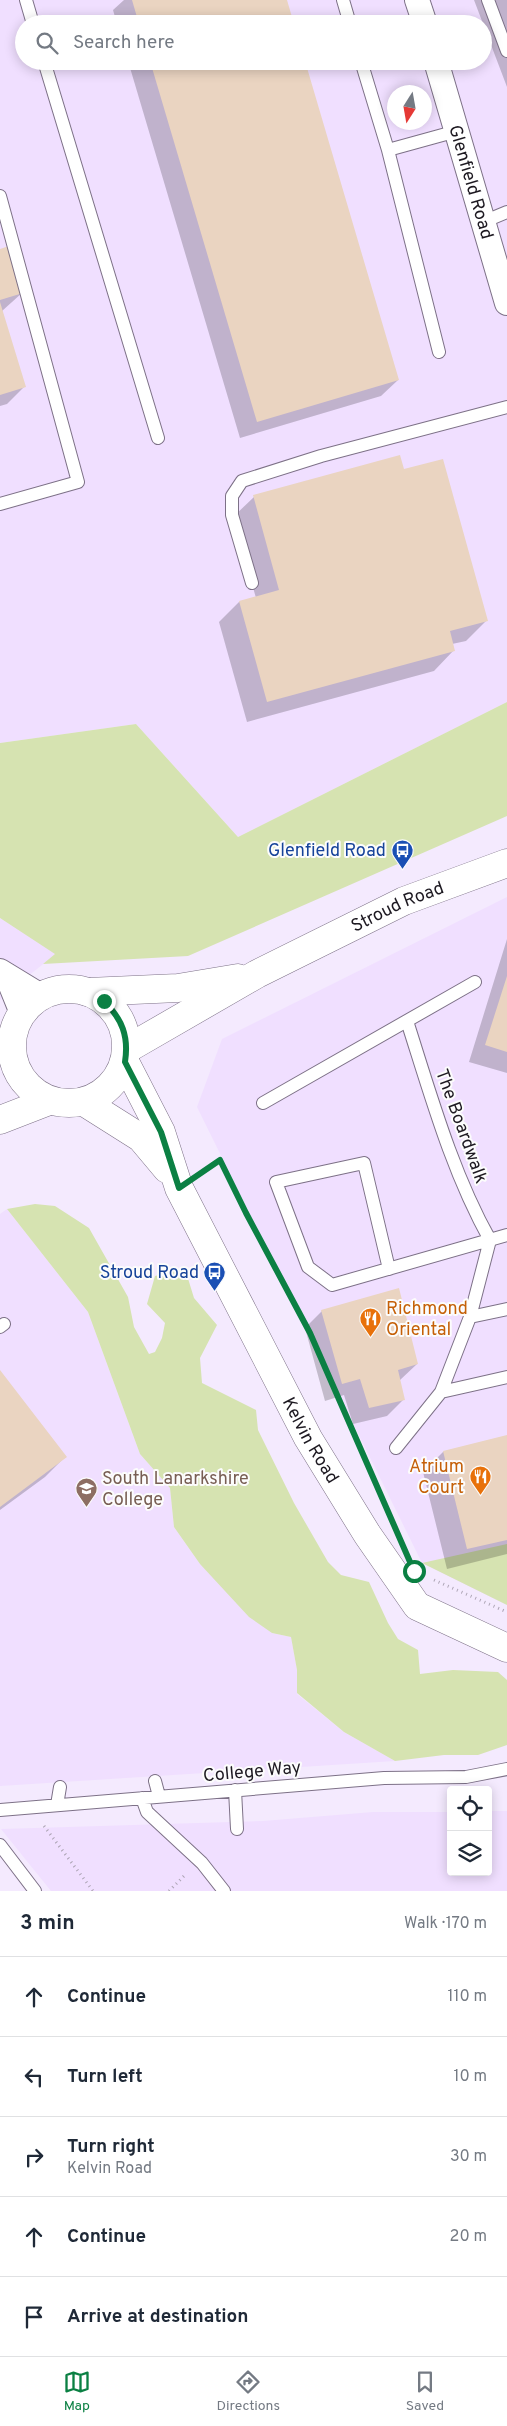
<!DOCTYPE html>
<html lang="en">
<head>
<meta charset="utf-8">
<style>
  :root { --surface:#fff; --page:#f2f2f3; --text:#1f2937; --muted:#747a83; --line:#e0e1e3; --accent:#0b8043 }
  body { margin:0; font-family:Overpass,sans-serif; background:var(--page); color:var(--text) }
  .controls { position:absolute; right:15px; bottom:15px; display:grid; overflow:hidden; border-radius:5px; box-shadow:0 2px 12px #0003 }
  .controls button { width:45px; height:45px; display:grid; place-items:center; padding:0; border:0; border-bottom:1px solid var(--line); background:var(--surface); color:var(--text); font:25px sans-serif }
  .compass { position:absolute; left:387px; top:85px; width:45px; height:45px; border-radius:50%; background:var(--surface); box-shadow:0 2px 12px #0003; rotate:191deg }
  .stop { position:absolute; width:15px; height:15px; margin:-11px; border:4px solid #0b8043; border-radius:50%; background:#fff }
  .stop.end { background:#0b8043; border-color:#fff; box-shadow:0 1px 5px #0008 }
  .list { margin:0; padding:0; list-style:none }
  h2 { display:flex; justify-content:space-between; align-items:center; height:65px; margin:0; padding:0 20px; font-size:21px }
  h2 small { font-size:16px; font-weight:400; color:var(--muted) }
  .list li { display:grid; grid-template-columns:32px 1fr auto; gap:15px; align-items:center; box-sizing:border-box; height:80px; padding:0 20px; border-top:1px solid var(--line) }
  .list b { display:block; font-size:19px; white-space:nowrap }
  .list p { margin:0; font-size:16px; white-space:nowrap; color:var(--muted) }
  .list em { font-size:16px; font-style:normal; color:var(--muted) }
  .icon { flex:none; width:28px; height:28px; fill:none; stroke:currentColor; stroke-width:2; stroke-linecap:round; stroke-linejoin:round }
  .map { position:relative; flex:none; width:507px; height:1891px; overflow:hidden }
  .search { position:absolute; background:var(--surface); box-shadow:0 2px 12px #0003; left:15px; right:15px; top:15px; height:55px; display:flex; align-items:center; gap:12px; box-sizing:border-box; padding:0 18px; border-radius:28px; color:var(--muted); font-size:19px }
  .sheet { height:465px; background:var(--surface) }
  nav { display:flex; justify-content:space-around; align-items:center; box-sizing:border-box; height:70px; border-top:1px solid var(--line); background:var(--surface); font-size:14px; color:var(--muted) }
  nav a { display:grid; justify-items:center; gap:2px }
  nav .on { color:var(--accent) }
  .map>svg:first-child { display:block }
  .built { fill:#f0dfff; fill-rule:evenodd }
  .green { fill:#d6e3b1 }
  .shadow { fill:#0003 }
  .building { fill:#ead4c1 }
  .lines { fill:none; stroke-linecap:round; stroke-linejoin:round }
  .service-casing { stroke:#7d7187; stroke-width:14 }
  .minor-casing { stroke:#7d7187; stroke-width:26 }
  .tertiary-casing { stroke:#7d7187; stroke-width:29 }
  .path { stroke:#aca4b4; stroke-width:3; stroke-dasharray:1 4; stroke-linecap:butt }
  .service { stroke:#fff; stroke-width:12 }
  .minor { stroke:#fff; stroke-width:24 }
  .tertiary { stroke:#fff; stroke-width:28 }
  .route { stroke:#0b8043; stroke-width:6 }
  .labels { text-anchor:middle; stroke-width:4; stroke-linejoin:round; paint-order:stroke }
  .street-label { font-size:18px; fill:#1d1921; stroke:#fcfcfc }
  .transit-label { font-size:18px; fill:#164399; stroke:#fcfcfc; text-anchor:end }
  .food-label { font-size:18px; fill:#c56008; stroke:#fcfcfc; text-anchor:start }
  .education-label { font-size:18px; fill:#785e54; stroke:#fcfcfc; text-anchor:start }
</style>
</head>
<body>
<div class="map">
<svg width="507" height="1891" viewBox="0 0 507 1891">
  <rect width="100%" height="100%" fill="#f4eafe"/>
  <path class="built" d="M0 0H507V702L238 837 136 724 0 743ZM24 24H483V61H24ZM394 92H424V122H394Z
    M507 897V1605L422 1563 197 1107 222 1039Z
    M0 918 56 954 4 995 0 1000Z
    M7 1209 88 1312 140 1454 170 1488 174 1527 200 1564 272 1633 291 1637 297 1670V1694L344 1732 395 1761 0 1786V1214Z
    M488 1811H507V1891H51L1 1829 263 1821 373 1812H451V1872H488Z"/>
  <path class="green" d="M507 702V816L188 956 43 964 55 954 0 918V743L136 724 238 837Z
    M35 1204 55 1206 89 1228 128 1297 134 1327 149 1354 155 1352 162 1338 165 1323 147 1304 155 1276 179 1269 186 1272 194 1298 217 1325 200 1358 202 1383 256 1410 258 1430 294 1503 328 1562 341 1575 369 1582 388 1623 398 1639 418 1650 420 1674 453 1670 498 1672 507 1680V1745L478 1755H444L395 1761 344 1732 297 1693V1670L291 1637 272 1633 249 1617 200 1564 174 1527 170 1488 140 1454 88 1312 7 1209Z
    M507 1544V1605L422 1563Z"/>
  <path class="shadow" d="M124 0H285L292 24H117L113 10Z
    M474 0H507V87Z
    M128 61H303L398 380 381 396 240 438Z
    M0 250 22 293 2 311 24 387 7 404 0 406Z
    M403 471 487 620 466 641 452 644 454 650 434 671 247 722 219 622 239 602 256 598 233 517 254 497Z
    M507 939V1073L469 1062Z
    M322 1311 417 1364 399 1381 404 1399 387 1416 353 1424 344 1395 325 1401 305 1328Z
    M0 1372 65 1457 45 1477 0 1510Z
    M507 1437V1554L447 1569 423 1472 443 1452Z"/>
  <path class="building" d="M132 0H287L294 24H139Z
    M150 61H305L399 380 257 422Z
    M9 246 23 293 0 300V249Z
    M0 302 26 387 0 395Z
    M400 455 404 469 443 459 488 621 450 631 455 651 267 702 239 601 279 590 253 495Z
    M507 976V1052L485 1045Z
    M399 1288 418 1364 398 1370 405 1400 369 1408 360 1379 342 1384 321 1310Z
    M0 1370 67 1457 0 1507Z
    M507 1435V1540L467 1549 443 1451Z"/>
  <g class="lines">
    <defs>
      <path id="service" d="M26 0 33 24
        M343 0 350 24
        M488 0 507 51
        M44 61 158 438
        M361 61 388 150 457 131
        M388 150 439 352
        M0 196 78 482 0 504
        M483 222 507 212
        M252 583 232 515V496L242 481 321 456 507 407
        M263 1103 475 982
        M389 1269 364 1163 276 1182 308 1267 332 1285 507 1235
        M470 1317 507 1309
        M0 1327 4 1324
        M441 1392 507 1377
        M396 1448 441 1392 470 1317 490 1240C452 1172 431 1096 407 1021
        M155 1781 159 1796
        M235 1790 237 1829
        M142 1798 147 1812 202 1863 224 1891
        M57 1805 60 1787
        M0 1810 384 1778 466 1777 507 1769
        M0 1845 35 1891"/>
      <g id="minor">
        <path d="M417 0 425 24"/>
        <path id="s1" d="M436 61 507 303"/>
        <path d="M0 971 41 996"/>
        <path d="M7 976 22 1013"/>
      </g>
      <g id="tertiary">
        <circle cx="69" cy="1046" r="57"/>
        <path d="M88 992 178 988 238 978"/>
        <path id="s2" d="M127 1049 257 974 404 901 507 863"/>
        <path id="s3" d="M125 1062 161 1132 179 1188 308 1438 367 1534 417 1606 507 1648"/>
        <path d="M84 1102 141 1138 167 1169"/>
        <path d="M0 1120 49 1101"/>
      </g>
    </defs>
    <use href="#service" class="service-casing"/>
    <use href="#minor" class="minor-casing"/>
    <use href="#tertiary" class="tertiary-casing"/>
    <path class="path" d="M0 1052H4
      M202 1172 220 1160 246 1213 310 1333 391 1516
      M434 1580 507 1612
      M44 1826 93 1891
      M169 1891 185 1875"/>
    <use href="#service" class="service"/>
    <use href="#minor" class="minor"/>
    <use href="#tertiary" class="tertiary"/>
  </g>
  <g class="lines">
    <path class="route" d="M104 1001C122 1019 129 1036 125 1062L161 1132 179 1188 220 1160 246 1213 310 1333 414 1571"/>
  </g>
  <defs>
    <symbol id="bus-pin" viewBox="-11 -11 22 30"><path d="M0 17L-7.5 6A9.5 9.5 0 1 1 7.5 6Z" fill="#1a4fb4" stroke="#fcfcfc"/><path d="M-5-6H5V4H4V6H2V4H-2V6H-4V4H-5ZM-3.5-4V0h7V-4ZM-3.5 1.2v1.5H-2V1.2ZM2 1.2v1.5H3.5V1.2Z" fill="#fff"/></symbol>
    <symbol id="restaurant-pin" viewBox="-11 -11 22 30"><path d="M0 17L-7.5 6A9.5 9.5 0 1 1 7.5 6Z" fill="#e8710a" stroke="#fcfcfc"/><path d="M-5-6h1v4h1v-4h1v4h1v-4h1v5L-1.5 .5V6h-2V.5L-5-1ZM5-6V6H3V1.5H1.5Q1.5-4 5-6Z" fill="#fff"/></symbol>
    <symbol id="university-pin" viewBox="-11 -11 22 30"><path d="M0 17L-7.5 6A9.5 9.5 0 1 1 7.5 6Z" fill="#8d6e63" stroke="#fcfcfc"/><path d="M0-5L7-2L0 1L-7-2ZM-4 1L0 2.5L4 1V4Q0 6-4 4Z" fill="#fff"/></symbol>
  </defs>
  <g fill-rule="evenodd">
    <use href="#bus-pin" x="390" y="838" width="25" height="34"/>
    <use href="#bus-pin" x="202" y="1260" width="25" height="34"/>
    <use href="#restaurant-pin" x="358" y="1306" width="25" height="34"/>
    <use href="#restaurant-pin" x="468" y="1464" width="25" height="34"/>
    <use href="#university-pin" x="74" y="1476" width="25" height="34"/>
  </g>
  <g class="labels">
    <g class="street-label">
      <text dy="6" stroke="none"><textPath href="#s1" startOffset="126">Glenfield Road</textPath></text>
      <text dy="6" stroke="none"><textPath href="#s2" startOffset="306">Stroud Road</textPath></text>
      <text transform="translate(462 1126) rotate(70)" y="6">The Boardwalk</text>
      <text dy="6" stroke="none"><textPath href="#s3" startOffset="422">Kelvin Road</textPath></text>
      <text transform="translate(252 1771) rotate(-5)" y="6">College Way</text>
    </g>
    <g class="transit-label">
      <text x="386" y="856">Glenfield Road</text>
      <text x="199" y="1278">Stroud Road</text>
    </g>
    <g class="food-label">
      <text x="386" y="1314">Richmond<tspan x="386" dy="21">Oriental</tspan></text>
      <text x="464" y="1472" text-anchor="end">Atrium<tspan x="464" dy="21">Court</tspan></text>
    </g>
    <g class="education-label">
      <text x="102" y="1484">South Lanarkshire<tspan x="102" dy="21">College</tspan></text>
    </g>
  </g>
</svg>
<div class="controls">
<button><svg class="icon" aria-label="locate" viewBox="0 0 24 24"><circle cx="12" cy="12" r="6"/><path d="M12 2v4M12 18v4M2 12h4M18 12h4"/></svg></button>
<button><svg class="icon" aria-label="layers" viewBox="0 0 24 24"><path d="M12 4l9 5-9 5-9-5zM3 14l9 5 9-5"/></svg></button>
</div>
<svg class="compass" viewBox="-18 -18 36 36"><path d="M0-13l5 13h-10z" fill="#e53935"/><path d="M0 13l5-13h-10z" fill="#747a83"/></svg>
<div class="stop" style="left:414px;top:1571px"></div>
<div class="stop end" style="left:104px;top:1001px"></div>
<div class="search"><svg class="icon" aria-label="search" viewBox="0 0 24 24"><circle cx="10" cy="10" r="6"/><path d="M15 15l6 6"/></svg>Search here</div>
</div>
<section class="sheet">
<h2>3 min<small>Walk · 170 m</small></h2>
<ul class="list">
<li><svg class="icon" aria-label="ahead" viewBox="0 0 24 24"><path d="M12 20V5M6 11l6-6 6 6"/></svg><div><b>Continue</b></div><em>110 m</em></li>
<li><svg class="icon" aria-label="left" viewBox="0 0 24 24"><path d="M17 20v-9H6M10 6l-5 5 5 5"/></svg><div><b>Turn left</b></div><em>10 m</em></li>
<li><svg class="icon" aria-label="right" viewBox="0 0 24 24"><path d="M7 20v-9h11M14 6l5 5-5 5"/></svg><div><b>Turn right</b><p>Kelvin Road</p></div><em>30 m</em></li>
<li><svg class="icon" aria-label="ahead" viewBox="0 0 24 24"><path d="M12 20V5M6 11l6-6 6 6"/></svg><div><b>Continue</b></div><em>20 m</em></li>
<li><svg class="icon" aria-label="arrive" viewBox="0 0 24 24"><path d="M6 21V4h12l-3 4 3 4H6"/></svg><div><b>Arrive at destination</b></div></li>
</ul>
</section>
<nav>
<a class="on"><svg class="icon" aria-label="map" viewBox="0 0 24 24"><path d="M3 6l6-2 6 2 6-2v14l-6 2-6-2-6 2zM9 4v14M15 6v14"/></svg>Map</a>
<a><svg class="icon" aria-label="directions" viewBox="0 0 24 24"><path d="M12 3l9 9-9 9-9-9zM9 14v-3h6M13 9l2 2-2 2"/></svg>Directions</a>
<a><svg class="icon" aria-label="saved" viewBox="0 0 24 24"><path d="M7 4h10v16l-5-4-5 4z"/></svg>Saved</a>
</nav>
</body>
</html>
